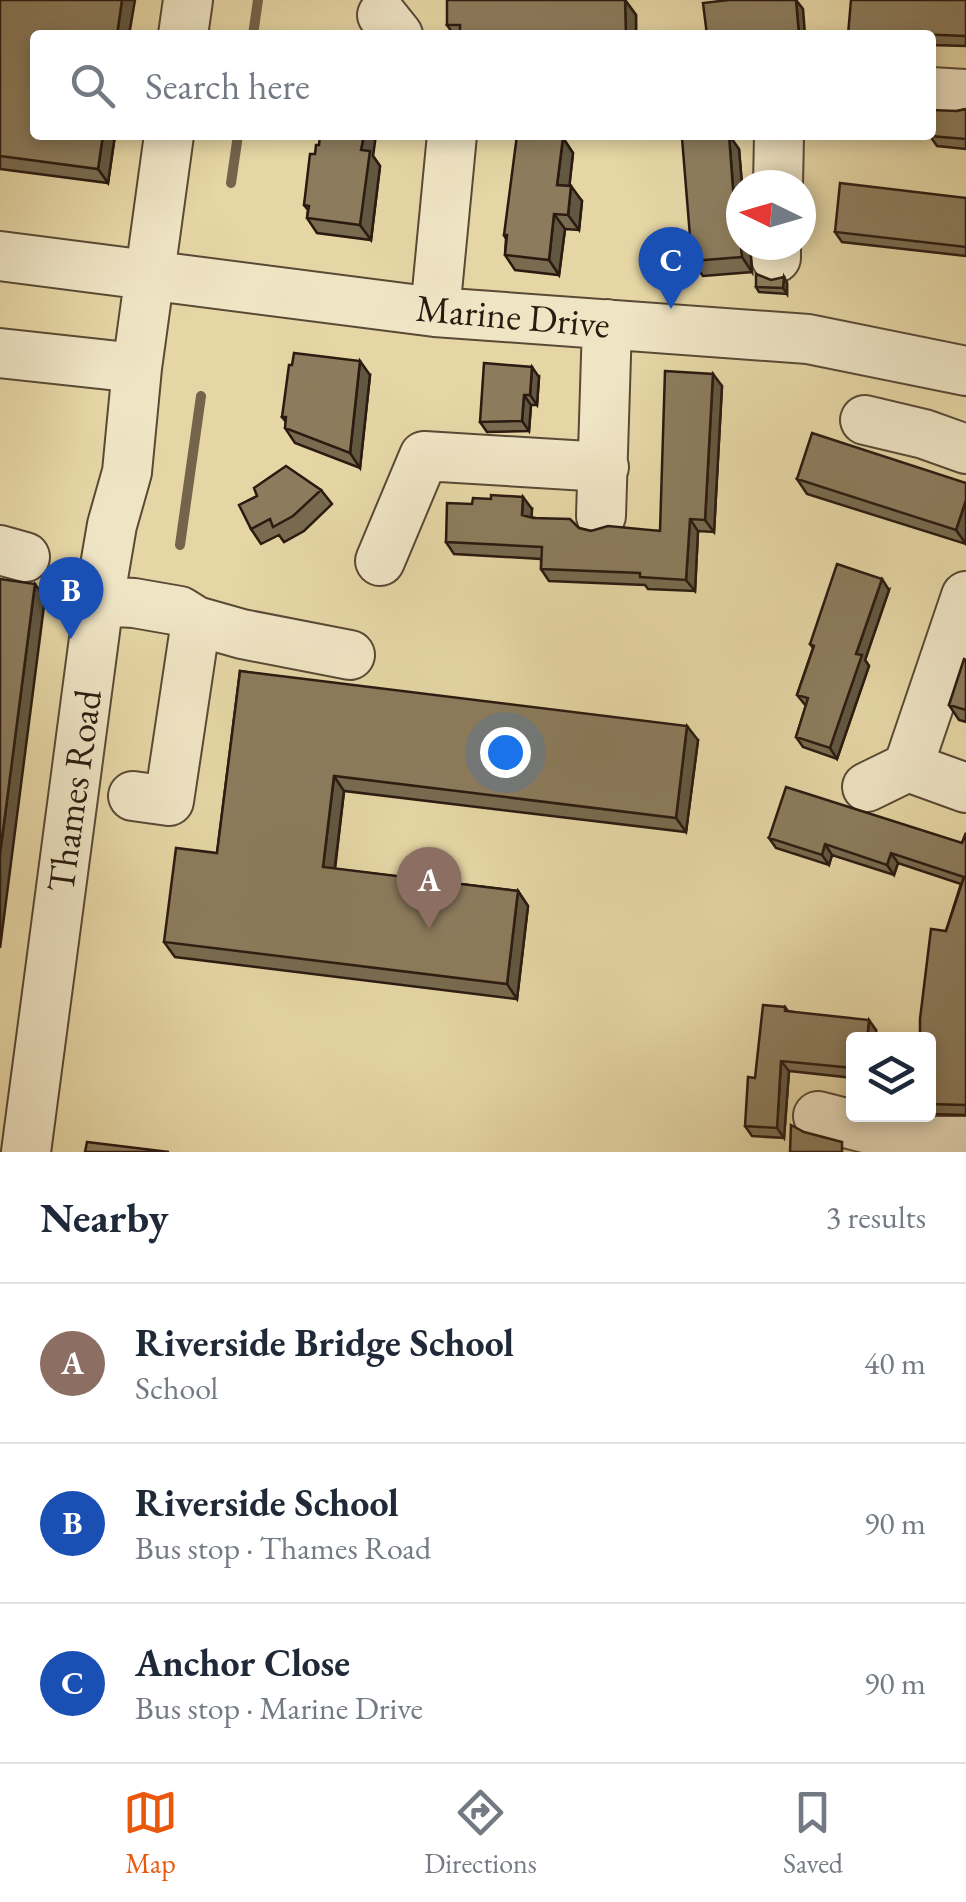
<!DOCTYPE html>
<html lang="en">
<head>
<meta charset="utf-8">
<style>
  :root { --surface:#fff; --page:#f2f2f3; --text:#1f2937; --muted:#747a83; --line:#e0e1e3; --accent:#ea580c }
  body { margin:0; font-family:"EB Garamond",serif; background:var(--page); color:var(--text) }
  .controls { position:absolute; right:30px; bottom:30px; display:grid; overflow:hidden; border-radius:10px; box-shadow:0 5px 15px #0003 }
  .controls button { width:90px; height:90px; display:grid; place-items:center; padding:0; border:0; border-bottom:2px solid var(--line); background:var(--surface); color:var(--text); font:50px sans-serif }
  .compass { position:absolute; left:726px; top:170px; width:90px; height:90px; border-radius:50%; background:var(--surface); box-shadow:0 5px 15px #0003; rotate:275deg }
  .you { position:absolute; left:505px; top:752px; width:35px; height:35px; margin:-25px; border:8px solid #fff; border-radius:50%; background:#1a73e8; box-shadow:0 0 0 15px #1a73e833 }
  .badge { display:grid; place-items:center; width:65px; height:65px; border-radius:50%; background:var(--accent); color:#fff; font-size:32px; font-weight:700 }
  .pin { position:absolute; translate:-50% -82px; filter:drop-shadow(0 2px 5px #0008) }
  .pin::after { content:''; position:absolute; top:52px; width:35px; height:30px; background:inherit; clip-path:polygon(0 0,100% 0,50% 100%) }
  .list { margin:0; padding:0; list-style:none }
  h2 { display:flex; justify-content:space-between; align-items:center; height:130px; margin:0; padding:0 40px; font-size:42px }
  h2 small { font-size:32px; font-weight:400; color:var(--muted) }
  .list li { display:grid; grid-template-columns:65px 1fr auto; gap:30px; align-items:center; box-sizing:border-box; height:160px; padding:0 40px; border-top:2px solid var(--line) }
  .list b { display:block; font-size:38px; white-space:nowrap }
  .list p { margin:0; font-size:32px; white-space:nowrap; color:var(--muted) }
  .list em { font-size:32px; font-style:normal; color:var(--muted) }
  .icon { flex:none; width:55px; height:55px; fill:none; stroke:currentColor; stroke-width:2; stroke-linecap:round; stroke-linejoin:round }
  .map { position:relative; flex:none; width:966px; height:1152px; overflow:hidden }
  .search { position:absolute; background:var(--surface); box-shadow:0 5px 15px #0003; left:30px; right:30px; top:30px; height:110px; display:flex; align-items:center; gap:25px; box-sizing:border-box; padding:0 35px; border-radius:10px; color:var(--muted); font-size:38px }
  .sheet { height:610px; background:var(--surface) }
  nav { display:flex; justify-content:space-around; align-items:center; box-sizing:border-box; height:140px; border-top:2px solid var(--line); background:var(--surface); font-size:28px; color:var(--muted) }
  nav a { display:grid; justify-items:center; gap:5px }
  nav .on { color:var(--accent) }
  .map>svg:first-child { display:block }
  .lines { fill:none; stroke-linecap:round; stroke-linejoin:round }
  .stream { stroke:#74644b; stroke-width:10 }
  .minor-casing { stroke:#594935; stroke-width:52 }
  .minor { stroke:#efe4c4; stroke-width:48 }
  .wall { fill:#786b50; stroke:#2a1a10; stroke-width:2.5 }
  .shaded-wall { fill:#625741; stroke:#2a1a10; stroke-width:2.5 }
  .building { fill:#8c7c5d; stroke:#2a1a10; stroke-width:2.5 }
  .labels { text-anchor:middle; stroke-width:9; stroke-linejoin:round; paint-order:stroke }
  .street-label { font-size:38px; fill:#2a1a10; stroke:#efe4c4 }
</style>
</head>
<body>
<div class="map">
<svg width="966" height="1152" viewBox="0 0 966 1152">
  <rect width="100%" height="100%" fill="#e6d6a5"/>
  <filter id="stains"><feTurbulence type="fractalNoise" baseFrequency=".002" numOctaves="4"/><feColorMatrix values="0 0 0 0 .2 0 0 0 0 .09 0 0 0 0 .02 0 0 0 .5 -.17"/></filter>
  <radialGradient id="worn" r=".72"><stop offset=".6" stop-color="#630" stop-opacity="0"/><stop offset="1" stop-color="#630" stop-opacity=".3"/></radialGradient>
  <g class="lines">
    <path class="stream" d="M253 35 258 0
      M231 183 238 135
      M180 545 201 396"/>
    <defs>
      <path id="minor" d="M382 15 398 35
        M183 35 188 0
        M931 92 966 94
        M778 185 779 135
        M0 256 435 312 808 339 966 371
        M776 258V245
        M435 312 452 135
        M0 353 137 368
        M865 420 924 434 966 449
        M601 516 607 324
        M0 550 25 557
        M380 561 424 456 604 467
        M966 596 908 767 966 788
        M99 601 134 603 180 611 196 621 242 634 350 655
        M867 787 908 767
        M133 796 169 801 196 621
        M818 1116 869 1129 888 1141H966
        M26 1152 99 601 112 525 127 472 137 368 169 135"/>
    </defs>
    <use href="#minor" class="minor-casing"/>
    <use href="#minor" class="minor"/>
  </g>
  <path class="wall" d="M0 0 115 135 108 183 0 169Z
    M625 0 636 15V35H454L447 25Z
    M966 0V46L931 45V35H848Z
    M966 109V149L937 146 930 136 957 111Z
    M563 138 573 153 569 186 582 201 579 230 565 229 559 275 515 270 505 255 506 239 504 235Z
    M739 149 742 185 741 245H750L752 272 703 276 692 261Z
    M315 154 373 156 380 166 371 240 317 233 307 218 308 210 304 205Z
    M966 198V256L842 242 835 232Z
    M784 277 787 283V294L759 292 756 287Z
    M370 375 360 468 295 443 285 428 286 422 282 417Z
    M539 377 537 405H531L529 431 487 432 480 422Z
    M722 386 714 532 698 531 695 591 648 589 645 585 549 581 541 569V559L454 554 446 542 532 509 531 517 591 531H660Z
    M797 479 966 483V544L807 494Z
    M321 490 332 504 304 531 284 542 279 535 261 544 251 529Z
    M889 590 865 660 869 666 837 759 803 747 796 737 806 706 797 695 813 648 810 644Z
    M966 660V722L959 720 949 705Z
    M240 671 698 740 686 832 344 791 335 869 518 891 528 906 517 999 175 957 164 942 217 853Z
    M966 833V1115L928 1114V1040L946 931 961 884 898 863 894 875 832 855 829 865 776 848 769 838 962 843Z
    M785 1007 788 1011 876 1030V1040H854V1078L789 1071 784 1138 752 1136 745 1126 755 1078Z"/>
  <path class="shaded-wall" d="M122 0H135L129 35H117Z
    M625 0 636 15V35H626Z
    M796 0 803 9 805 35H799Z
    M103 135H115L108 183 98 169Z
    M364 135H376L373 156 380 166 371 240 360 225 361 150Z
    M729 135 739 149 742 185 741 245H750L752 272 742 257 736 228Z
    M563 138 573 153 568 199 557 185Z
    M571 186 582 201 579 230 568 215Z
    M554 214 565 229 559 275 549 260Z
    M784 277 787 283V294L783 288Z
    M360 361 370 375 360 468 350 453Z
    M532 367 539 377 537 405 530 395Z
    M713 374 722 386 714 532 705 520Z
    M524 395 531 405 529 431 522 421Z
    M523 497 532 509 531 527 522 515Z
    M966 500V544L956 530Z
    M690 519 698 531 695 591 686 580Z
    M882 579 889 590 865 660 869 666 837 759 830 748 856 654Z
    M35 584 45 598 0 948V854Z
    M687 726 698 740 686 832 676 818Z
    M334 776 344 791 333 882 323 867Z
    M825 844 832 855 829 865 822 855Z
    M891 853 898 863 894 875 887 865Z
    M518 891 528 906 517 999 507 984Z
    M869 1020 876 1030V1040H867Z
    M781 1061 789 1071 784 1138 777 1128Z"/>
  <path class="building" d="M0 0H122L117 35H35V135H103L98 169 0 156Z
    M447 0H625L626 35H460V25H447Z
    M729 0H796L799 35H707L703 3Z
    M851 0H966V36L889 33 888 35H848Z
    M966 109V139L930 136 932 110 957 111Z
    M320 135H364L361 150 370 151 360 225 307 218 309 206 304 205 310 154H315L316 145H319Z
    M517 135 563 138 557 185 571 186 568 215 554 214 549 260 505 255 507 235H504Z
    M729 135 736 228 739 227 742 257 692 261 682 138Z
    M840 183 966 198V247L835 232Z
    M756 274 771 280 784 277 783 288 756 287Z
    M294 353 360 361 350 453 285 428 286 417H282L289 365H292Z
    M484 363 532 367 530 395H524L522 421 480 422Z
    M665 371 713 374 705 520 690 519 686 580 640 577V573L541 569 542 547 446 542 447 503 472 504 473 498 491 499V495L523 497 522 515 533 518 570 519 579 528 591 531 608 526 660 531Z
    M812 433 966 483V500L956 530 797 479Z
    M286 466 321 490 293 516 273 527 270 519 251 529 239 505 257 496 254 488Z
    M837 564 882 579 856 654 862 655 830 748 796 737 808 698 797 695 814 646 810 644Z
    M0 579 35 584 0 854Z
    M964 659 966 660V710L949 705Z
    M240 671 687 726 676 818 334 776 323 867 518 891 507 984 164 942 176 848 217 853Z
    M786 787 962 843 966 833V1105L928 1104V1040H920V1019L931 929 946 931 964 877 891 853 887 865 825 844 822 855 769 838Z
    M763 1005 785 1007V1011L869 1020 867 1040H854V1068L781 1061 777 1128 745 1126 748 1077 755 1078Z
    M791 1125 804 1132 842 1142V1152H790Z
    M87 1142 169 1152H85Z"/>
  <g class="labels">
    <g class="street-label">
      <text transform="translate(513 316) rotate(5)" y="13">Marine Drive</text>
      <text transform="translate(74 791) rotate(-82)" y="13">Thames Road</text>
    </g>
  </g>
  <rect width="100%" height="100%" filter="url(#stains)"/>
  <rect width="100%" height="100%" fill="url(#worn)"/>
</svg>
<div class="controls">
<button><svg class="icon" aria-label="layers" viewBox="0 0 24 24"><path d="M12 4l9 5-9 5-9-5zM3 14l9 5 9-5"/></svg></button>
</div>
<svg class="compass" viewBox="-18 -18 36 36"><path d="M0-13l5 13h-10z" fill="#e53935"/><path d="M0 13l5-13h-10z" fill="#747a83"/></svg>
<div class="you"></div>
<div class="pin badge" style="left:429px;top:929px;background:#8d6e63">A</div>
<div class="pin badge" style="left:71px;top:639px;background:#1a4fb4">B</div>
<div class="pin badge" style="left:671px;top:309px;background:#1a4fb4">C</div>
<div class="search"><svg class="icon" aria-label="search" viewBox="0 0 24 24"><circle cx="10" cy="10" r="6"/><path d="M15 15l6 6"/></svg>Search here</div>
</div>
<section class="sheet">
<h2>Nearby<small>3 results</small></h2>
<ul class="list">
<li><span class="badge" style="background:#8d6e63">A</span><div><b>Riverside Bridge School</b><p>School</p></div><em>40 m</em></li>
<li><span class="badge" style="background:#1a4fb4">B</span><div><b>Riverside School</b><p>Bus stop · Thames Road</p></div><em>90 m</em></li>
<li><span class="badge" style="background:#1a4fb4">C</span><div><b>Anchor Close</b><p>Bus stop · Marine Drive</p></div><em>90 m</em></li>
</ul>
</section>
<nav>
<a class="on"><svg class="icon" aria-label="map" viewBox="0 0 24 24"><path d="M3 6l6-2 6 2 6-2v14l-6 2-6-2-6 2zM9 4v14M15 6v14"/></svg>Map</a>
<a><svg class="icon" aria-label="directions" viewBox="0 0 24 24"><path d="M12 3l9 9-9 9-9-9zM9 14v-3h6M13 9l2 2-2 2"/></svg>Directions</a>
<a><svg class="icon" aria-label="saved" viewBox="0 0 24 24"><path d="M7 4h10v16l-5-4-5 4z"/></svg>Saved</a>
</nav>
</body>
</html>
